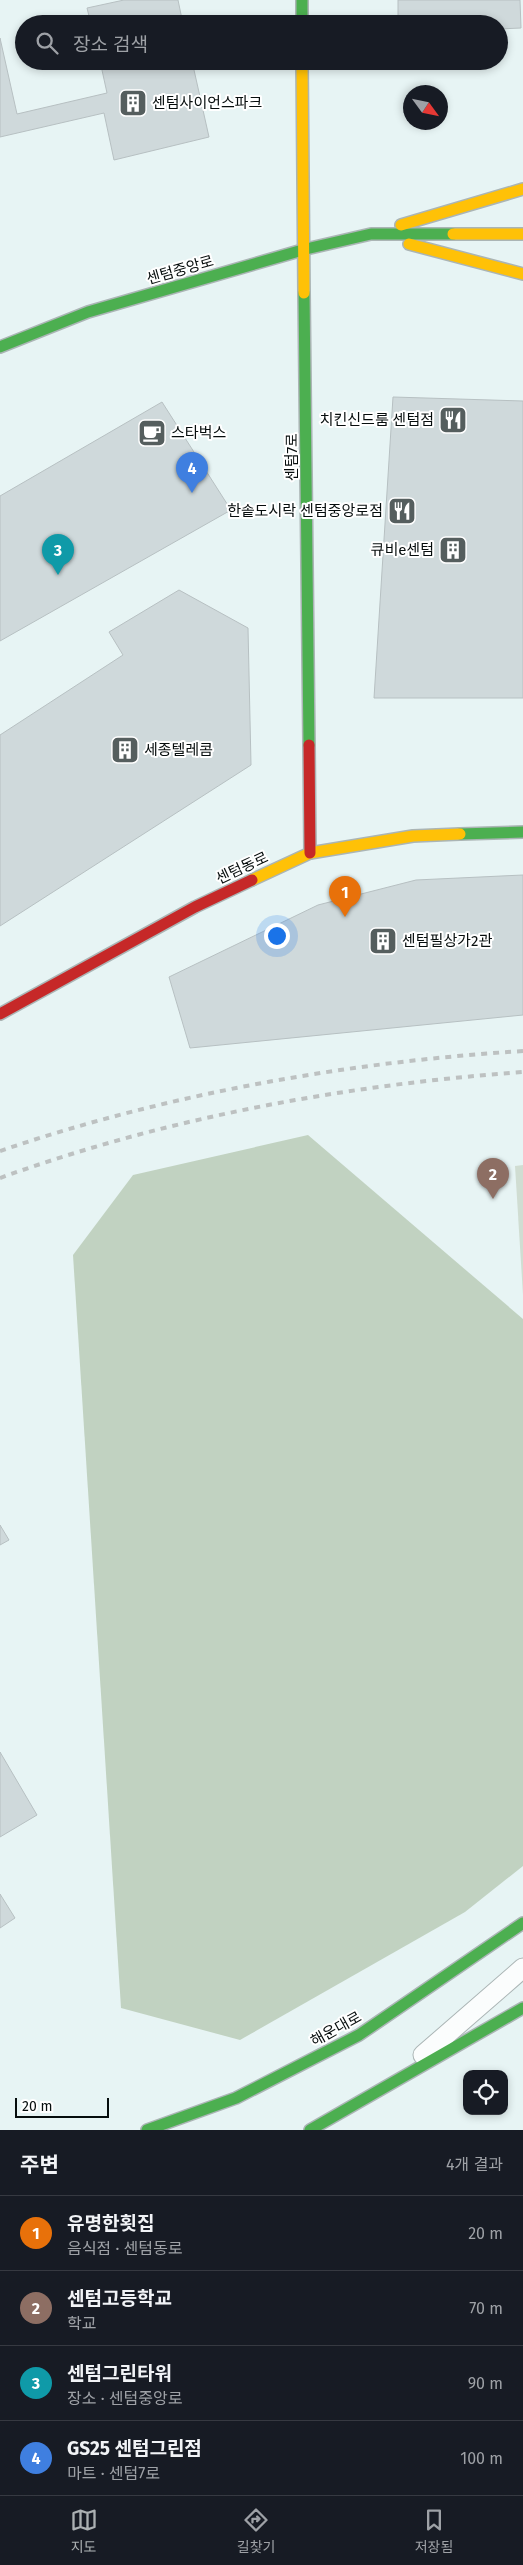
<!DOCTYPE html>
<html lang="ko">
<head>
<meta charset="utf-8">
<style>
  :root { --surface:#171b24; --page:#242831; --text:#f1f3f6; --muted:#9ea1a6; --line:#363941; --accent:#abb0b2 }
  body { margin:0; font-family:"Fira Sans","Noto Sans KR",sans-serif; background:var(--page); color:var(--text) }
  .controls { position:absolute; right:15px; bottom:15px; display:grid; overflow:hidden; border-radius:10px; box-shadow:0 2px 8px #0003 }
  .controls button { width:45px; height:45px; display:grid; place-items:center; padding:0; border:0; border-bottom:1px solid var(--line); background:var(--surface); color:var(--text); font:25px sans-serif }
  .compass { position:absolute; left:403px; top:85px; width:45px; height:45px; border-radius:50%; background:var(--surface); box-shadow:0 2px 8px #0003; rotate:123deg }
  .scale { position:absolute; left:15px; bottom:12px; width:94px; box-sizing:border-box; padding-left:5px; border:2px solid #060d0d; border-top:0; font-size:14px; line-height:18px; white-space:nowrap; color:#060d0d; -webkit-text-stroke:4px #fff; paint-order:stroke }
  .you { position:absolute; left:276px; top:935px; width:18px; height:18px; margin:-12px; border:4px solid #fff; border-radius:50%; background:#1a73e8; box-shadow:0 0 0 8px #1a73e833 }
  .badge { display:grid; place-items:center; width:32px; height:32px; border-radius:50%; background:var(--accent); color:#fff; font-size:16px; font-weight:700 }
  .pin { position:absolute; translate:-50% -41px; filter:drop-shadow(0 1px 2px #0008) }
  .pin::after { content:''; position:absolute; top:26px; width:18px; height:15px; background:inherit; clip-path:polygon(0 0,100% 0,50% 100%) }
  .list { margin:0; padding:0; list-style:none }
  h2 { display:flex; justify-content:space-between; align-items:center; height:65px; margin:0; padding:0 20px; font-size:21px }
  h2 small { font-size:16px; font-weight:400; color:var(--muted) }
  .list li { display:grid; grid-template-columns:32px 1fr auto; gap:15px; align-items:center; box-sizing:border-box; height:75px; padding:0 20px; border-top:1px solid var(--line) }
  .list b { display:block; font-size:19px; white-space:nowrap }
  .list p { margin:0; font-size:16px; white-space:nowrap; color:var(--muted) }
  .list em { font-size:16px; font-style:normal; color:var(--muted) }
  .icon { flex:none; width:28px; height:28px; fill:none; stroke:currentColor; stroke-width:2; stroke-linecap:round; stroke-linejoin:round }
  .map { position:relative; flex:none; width:523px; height:2130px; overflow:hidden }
  .search { position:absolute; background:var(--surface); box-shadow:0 2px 8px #0003; left:15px; right:15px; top:15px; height:55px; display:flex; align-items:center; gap:12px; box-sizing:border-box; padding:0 18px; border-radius:28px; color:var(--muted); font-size:19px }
  .sheet { height:365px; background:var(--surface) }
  nav { display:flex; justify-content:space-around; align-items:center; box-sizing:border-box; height:70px; border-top:1px solid var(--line); background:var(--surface); font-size:14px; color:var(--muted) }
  nav a { display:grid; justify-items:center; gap:2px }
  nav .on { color:var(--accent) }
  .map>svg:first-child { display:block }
  .green { fill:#d0ddd2 }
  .forest { fill:#c1d2c1 }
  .building { fill:#cfd9db; stroke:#b7c0c2 }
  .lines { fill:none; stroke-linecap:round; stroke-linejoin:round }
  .lane-casing { stroke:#abb5b5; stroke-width:21 }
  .fast-casing { stroke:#abb5b5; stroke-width:14 }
  .slow-casing { stroke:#abb5b5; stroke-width:14 }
  .jam-casing { stroke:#abb5b5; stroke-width:14 }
  .lane { stroke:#fbfdfd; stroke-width:19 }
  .fast { stroke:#4caf50; stroke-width:11 }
  .slow { stroke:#ffc107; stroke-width:11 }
  .jam { stroke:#c62828; stroke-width:11 }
  .rail { stroke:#bdc1c1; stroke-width:4; stroke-dasharray:6 6; stroke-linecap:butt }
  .labels { text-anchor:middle; stroke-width:4; stroke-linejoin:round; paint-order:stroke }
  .poi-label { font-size:15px; fill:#060d0d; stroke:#fff; text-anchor:start }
  .street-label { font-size:15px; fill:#060d0d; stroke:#fff }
</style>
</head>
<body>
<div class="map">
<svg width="523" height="2130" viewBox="0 0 523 2130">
  <rect width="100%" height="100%" fill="#e7f4f4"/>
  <path class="green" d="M523 1165V1295L515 1166Z"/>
  <path class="forest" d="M308 1135 523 1319V1866L465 1912 240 2040 121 2008 73 1255 133 1175Z"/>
  <path class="building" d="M124 0H178L183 24H91L87 8Z
    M398 0H520L521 28 499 29V24H398Z
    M0 38 17 114 107 93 100 61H192L209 137 114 160 104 113 0 137Z
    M393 397 523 401V698H374Z
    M162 402 231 510 0 641V496Z
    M179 590 248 628 251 765 0 926V735L123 655 109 632Z
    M523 875V1015L190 1048 169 977 318 905 416 880Z
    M0 1525 9 1540 0 1545Z
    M0 1752 37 1815 0 1837Z
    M0 1894 15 1918 0 1928Z"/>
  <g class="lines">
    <defs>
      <path id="lane" d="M423 2055 523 1968"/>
      <path id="fast" d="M302 0V24
        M304 293 309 745
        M0 347 88 312 306 249 371 234H453
        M460 834 523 832
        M147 2130 236 2098 359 2035 523 1923
        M310 2130 523 2008"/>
      <path id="slow" d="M302 61 304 293
        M401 225 523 189
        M453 234H523
        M409 244 523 274
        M252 880 310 853 413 836 460 834"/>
      <path id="jam" d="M309 745 310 853
        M0 1014 195 907 252 880"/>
    </defs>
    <use href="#lane" class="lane-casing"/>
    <use href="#fast" class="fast-casing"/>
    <use href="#slow" class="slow-casing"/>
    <use href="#jam" class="jam-casing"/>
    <use href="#lane" class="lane"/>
    <use href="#fast" class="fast"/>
    <use href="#slow" class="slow"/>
    <use href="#jam" class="jam"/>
    <path class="rail" d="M0 1151C167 1094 347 1062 523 1051
      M0 1178C169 1117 345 1085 523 1072"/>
  </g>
  <defs>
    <symbol id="building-square" viewBox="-11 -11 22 22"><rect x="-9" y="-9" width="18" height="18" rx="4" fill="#555e5e" stroke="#fff"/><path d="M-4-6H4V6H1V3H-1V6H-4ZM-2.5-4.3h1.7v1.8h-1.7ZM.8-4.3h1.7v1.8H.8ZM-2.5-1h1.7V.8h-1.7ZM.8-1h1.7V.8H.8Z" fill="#fff"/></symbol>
    <symbol id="restaurant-square" viewBox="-11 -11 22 22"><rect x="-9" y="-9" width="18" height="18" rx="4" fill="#555e5e" stroke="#fff"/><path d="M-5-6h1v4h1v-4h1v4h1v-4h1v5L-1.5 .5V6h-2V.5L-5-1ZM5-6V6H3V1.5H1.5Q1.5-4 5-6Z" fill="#fff"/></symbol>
    <symbol id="cafe-square" viewBox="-11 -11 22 22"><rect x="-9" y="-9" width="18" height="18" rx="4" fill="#555e5e" stroke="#fff"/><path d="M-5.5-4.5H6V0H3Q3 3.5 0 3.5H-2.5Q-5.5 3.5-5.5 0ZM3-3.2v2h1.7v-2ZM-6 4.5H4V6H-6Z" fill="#fff"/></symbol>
  </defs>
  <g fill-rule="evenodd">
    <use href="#building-square" x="117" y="87" width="32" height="32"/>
    <use href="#restaurant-square" x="437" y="404" width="32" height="32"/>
    <use href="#cafe-square" x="136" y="417" width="32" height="32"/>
    <use href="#restaurant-square" x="386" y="495" width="32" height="32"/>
    <use href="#building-square" x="437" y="534" width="32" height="32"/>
    <use href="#building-square" x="109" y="734" width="32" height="32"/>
    <use href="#building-square" x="367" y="925" width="32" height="32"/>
  </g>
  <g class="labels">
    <g class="poi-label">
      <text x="152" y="108">센텀사이언스파크</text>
      <text x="434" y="425" text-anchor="end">치킨신드룸 센텀점</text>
      <text x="171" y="438">스타벅스</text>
      <text x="383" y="516" text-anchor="end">한솥도시락 센텀중앙로점</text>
      <text x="434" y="555" text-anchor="end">큐비e센텀</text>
      <text x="144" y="755">세종텔레콤</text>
      <text x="402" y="946">센텀필상가2관</text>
    </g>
    <g class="street-label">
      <text transform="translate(180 270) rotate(-16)" y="5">센텀중앙로</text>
      <text transform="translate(292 457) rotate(-90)" y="5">센텀7로</text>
      <text transform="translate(242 868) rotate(-25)" y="5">센텀동로</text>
      <text transform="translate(336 2029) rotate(-29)" y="5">해운대로</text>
    </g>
  </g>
</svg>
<div class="controls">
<button><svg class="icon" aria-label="locate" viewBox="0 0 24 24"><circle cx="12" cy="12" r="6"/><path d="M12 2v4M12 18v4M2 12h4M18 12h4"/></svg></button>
</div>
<svg class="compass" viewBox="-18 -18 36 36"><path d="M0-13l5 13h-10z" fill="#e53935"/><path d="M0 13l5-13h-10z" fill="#9ea1a6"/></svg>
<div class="scale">20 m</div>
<div class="you"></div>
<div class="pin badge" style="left:345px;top:917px;background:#e8710a">1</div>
<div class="pin badge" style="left:493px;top:1199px;background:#8d6e63">2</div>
<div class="pin badge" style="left:58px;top:575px;background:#0f9aa8">3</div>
<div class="pin badge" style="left:192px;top:493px;background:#3f7fe0">4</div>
<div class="search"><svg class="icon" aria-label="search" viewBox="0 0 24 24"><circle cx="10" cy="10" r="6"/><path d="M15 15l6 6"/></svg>장소 검색</div>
</div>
<section class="sheet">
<h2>주변<small>4개 결과</small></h2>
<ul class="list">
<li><span class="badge" style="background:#e8710a">1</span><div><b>유명한횟집</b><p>음식점 · 센텀동로</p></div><em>20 m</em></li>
<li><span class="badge" style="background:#8d6e63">2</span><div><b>센텀고등학교</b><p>학교</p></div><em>70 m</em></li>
<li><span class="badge" style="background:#0f9aa8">3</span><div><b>센텀그린타워</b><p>장소 · 센텀중앙로</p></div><em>90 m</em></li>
<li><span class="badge" style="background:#3f7fe0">4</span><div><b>GS25 센텀그린점</b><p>마트 · 센텀7로</p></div><em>100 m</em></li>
</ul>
</section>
<nav>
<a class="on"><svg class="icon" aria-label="map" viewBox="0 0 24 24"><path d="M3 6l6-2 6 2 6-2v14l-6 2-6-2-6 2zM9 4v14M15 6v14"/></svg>지도</a>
<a><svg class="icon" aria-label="directions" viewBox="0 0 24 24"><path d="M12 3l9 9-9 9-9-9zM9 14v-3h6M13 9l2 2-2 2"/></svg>길찾기</a>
<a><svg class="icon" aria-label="saved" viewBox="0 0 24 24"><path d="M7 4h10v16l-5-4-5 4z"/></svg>저장됨</a>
</nav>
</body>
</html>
